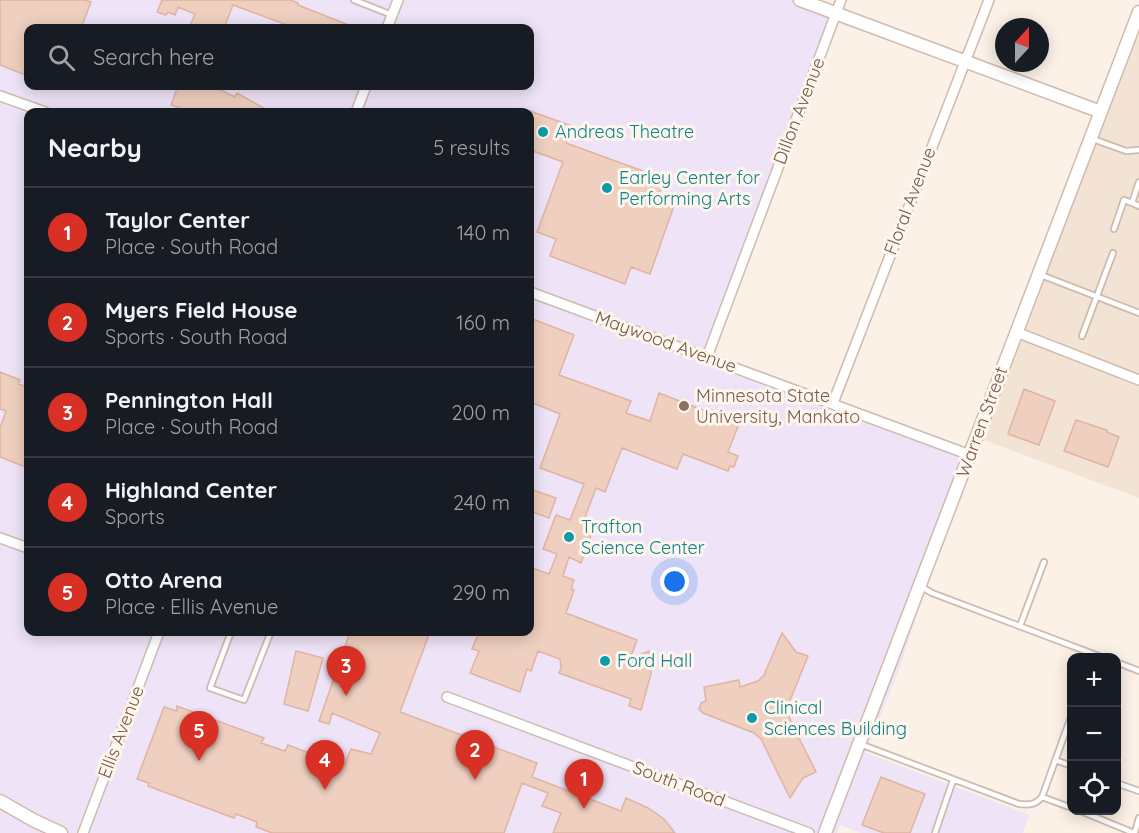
<!DOCTYPE html>
<html lang="en">
<head>
<meta charset="utf-8">
<style>
  :root { --surface:#171b24; --page:#20242c; --text:#f1f3f6; --muted:#9ea1a6; --line:#363941; --accent:#d93025 }
  body { margin:0; font-family:Quicksand,sans-serif; background:var(--page); color:var(--text) }
  .controls { position:absolute; right:18px; bottom:18px; display:grid; overflow:hidden; border-radius:12px; box-shadow:0 3px 15px #0003 }
  .controls button { width:54px; height:54px; display:grid; place-items:center; padding:0; border:0; border-bottom:2px solid var(--line); background:var(--surface); color:var(--text); font:30px sans-serif }
  .compass { position:absolute; left:995px; top:18px; width:54px; height:54px; border-radius:50%; background:var(--surface); box-shadow:0 3px 15px #0003; rotate:21deg }
  .you { position:absolute; left:675px; top:582px; width:21px; height:21px; margin:-15px; border:4px solid #fff; border-radius:50%; background:#1a73e8; box-shadow:0 0 0 9px #1a73e833 }
  .badge { display:grid; place-items:center; width:39px; height:39px; border-radius:50%; background:var(--accent); color:#fff; font-size:20px; font-weight:700 }
  .pin { position:absolute; translate:-50% -50px; filter:drop-shadow(0 2px 3px #0008) }
  .pin::after { content:''; position:absolute; top:32px; width:21px; height:18px; background:inherit; clip-path:polygon(0 0,100% 0,50% 100%) }
  .list { margin:0; padding:0; list-style:none }
  h2 { display:flex; justify-content:space-between; align-items:center; height:78px; margin:0; padding:0 24px; font-size:26px }
  h2 small { font-size:20px; font-weight:400; color:var(--muted) }
  .list li { display:grid; grid-template-columns:39px 1fr auto; gap:18px; align-items:center; box-sizing:border-box; height:90px; padding:0 24px; border-top:2px solid var(--line) }
  .list b { display:block; font-size:22px; white-space:nowrap }
  .list p { margin:0; font-size:20px; white-space:nowrap; color:var(--muted) }
  .list em { font-size:20px; font-style:normal; color:var(--muted) }
  .icon { flex:none; width:33px; height:33px; fill:none; stroke:currentColor; stroke-width:2; stroke-linecap:round; stroke-linejoin:round }
  .map { position:relative; flex:none; width:1139px; height:833px; overflow:hidden }
  .search { position:absolute; background:var(--surface); box-shadow:0 3px 15px #0003; left:24px; top:24px; width:510px; height:66px; display:flex; align-items:center; gap:15px; box-sizing:border-box; padding:0 21px; border-radius:12px; color:var(--muted); font-size:22px }
  .panel { position:absolute; background:var(--surface); box-shadow:0 3px 15px #0003; left:24px; top:108px; width:510px; height:528px; border-radius:12px }
  .map>svg:first-child { display:block }
  .residential { fill:#f2e3d5 }
  .education { fill:#eee3f7; fill-rule:evenodd }
  .building { fill:#efcfbf; stroke:#e0b4a1; stroke-width:1.5 }
  .lines { fill:none; stroke-linecap:round; stroke-linejoin:round }
  .lane-casing { stroke:#cebbb0; stroke-width:8 }
  .street-casing { stroke:#cebbb0; stroke-width:12 }
  .secondary-casing { stroke:#d1baad; stroke-width:15 }
  .lane { stroke:#fff; stroke-width:4.5 }
  .street { stroke:#fff; stroke-width:9 }
  .secondary { stroke:#fff; stroke-width:12 }
  .culture-dot { fill:#0f9aa8; stroke:#fef6ec; stroke-width:2 }
  .education-dot { fill:#8d6e63; stroke:#fef6ec; stroke-width:2 }
  .labels { text-anchor:middle; stroke-width:6; stroke-linejoin:round; paint-order:stroke }
  .street-label { font-size:18px; fill:#73574c; stroke:#fef6ec }
  .culture-label { font-size:18px; fill:#0d838f; stroke:#fef6ec; text-anchor:start }
  .education-label { font-size:18px; fill:#785e54; stroke:#fef6ec; text-anchor:start }
</style>
</head>
<body>
<div class="map">
<svg width="1139" height="833" viewBox="0 0 1139 833">
  <rect width="100%" height="100%" fill="#fbf1e6"/>
  <path class="residential" d="M1137 38H1139V498L981 439Z"/>
  <path class="education" d="M0 0H818L836 13 707 357 970 455 897 675 866 753 1029 815 1023 833H861L840 825 837 833H0ZM28 28H530V86H28ZM28 112H530V632H28Z"/>
  <path class="building" d="M0 0H85L91 2 81 28H28V76L0 65Z
    M162 0H291L298 3V5L356 28H295L233 5 224 28H189L195 14 178 7 175 15 168 12 166 15 157 12Z
    M178 86H212L235 97 237 93 271 112H193L171 105Z
    M530 111 572 126 566 143 665 179 658 196 675 203 650 274 631 267 625 284 550 256 556 239 537 232 563 162 530 150Z
    M530 318 574 335 559 375 631 401 626 413 650 421 659 393 739 424 728 452 738 456 734 467 730 466 728 471 683 454 677 469 622 448 605 492 596 488 584 520 595 524 581 563 569 557 563 576 574 580 571 589 574 590 566 613 637 640 630 659 649 651 651 674 641 710 629 706 631 699 559 673 561 668 560 659 538 651 531 671 527 669 520 692 470 673 479 651 472 649 479 632H530V567L549 574 557 554 543 549 556 515 570 520 584 484 540 468 560 414 530 402Z
    M0 372 20 380 18 384 28 387V468L0 457V428L6 411 0 409Z
    M1024 389 1055 401 1039 445 1008 434Z
    M1076 420 1107 430V432L1119 437 1108 467 1064 451Z
    M530 489 556 498 549 518 530 511Z
    M350 632H430L400 712 537 763 532 777 621 811 626 798 648 808 664 819 675 833H553L561 813 542 806 548 793 522 783 504 833H272L256 827 257 822 236 814 234 818 148 786 149 783 137 779 164 707 177 711V706L264 738 261 743 285 751 288 745 344 766 351 749 371 754 380 733 332 713 329 724 319 721Z
    M782 633 796 652 808 656 789 703 788 712 791 722 816 772 803 778 790 798 761 739 754 733 703 713 699 709 701 703 706 701 704 687 739 680 740 687 758 681 764 675Z
    M296 651 323 658 308 711 284 704Z
    M881 777 925 794 910 833H884L862 825Z"/>
  <g class="lines">
    <defs>
      <path id="lane" d="M354 0 392 15
        M1093 139 1126 151 1139 150
        M1139 182 1132 203 1139 206
        M1114 229 1124 200 1132 203
        M1041 275 1139 313
        M1082 336 1113 253
        M920 586 932 593 1104 658
        M1020 626 1044 562
        M231 632 210 688 244 700 270 634 265 632
        M1116 662 1139 671
        M860 744 1019 804C1030 805 1035 805 1042 797L1072 714
        M1055 760 1072 766
        M1116 783 1139 791
        M1042 797 1072 808
        M1078 810 1134 833
        M1135 832 1139 818
        M935 833 953 780"/>
      <path id="street" d="M387 28 398 0
        M0 96 45 112
        M356 112 366 86
        M530 292 970 455
        M1016 332 1139 380
        M707 357 841 0
        M833 403 989 0
        M0 538 28 548
        M447 697 809 833
        M83 833 159 632"/>
      <path id="secondary" d="M800 0 1101 112
        M0 801 33 820 61 833
        M825 833 1139 12"/>
    </defs>
    <use href="#lane" class="lane-casing"/>
    <use href="#street" class="street-casing"/>
    <use href="#secondary" class="secondary-casing"/>
    <use href="#lane" class="lane"/>
    <use href="#street" class="street"/>
    <use href="#secondary" class="secondary"/>
  </g>
  <g class="culture-dot">
    <circle cx="543" cy="132" r="6"/>
    <circle cx="607" cy="188" r="6"/>
    <circle cx="569" cy="537" r="6"/>
    <circle cx="605" cy="661" r="6"/>
    <circle cx="752" cy="718" r="6"/>
  </g>
  <circle class="education-dot" cx="684" cy="406" r="6"/>
  <g class="labels">
    <g class="street-label">
      <text transform="translate(799 111) rotate(-69)" y="6">Dillon Avenue</text>
      <text transform="translate(910 201) rotate(-69)" y="6">Floral Avenue</text>
      <text transform="translate(666 342) rotate(20)" y="6">Maywood Avenue</text>
      <text transform="translate(982 422) rotate(-70)" y="6">Warren Street</text>
      <text transform="translate(121 732) rotate(-69)" y="6">Ellis Avenue</text>
      <text transform="translate(679 784) rotate(21)" y="6">South Road</text>
    </g>
    <g class="culture-label">
      <text x="555" y="138">Andreas Theatre</text>
      <text x="619" y="184">Earley Center for<tspan x="619" dy="21">Performing Arts</tspan></text>
      <text x="581" y="533">Trafton<tspan x="581" dy="21">Science Center</tspan></text>
      <text x="617" y="667">Ford Hall</text>
      <text x="764" y="714">Clinical<tspan x="764" dy="21">Sciences Building</tspan></text>
    </g>
    <g class="education-label">
      <text x="696" y="402">Minnesota State<tspan x="696" dy="21">University, Mankato</tspan></text>
    </g>
  </g>
</svg>
<div class="controls">
<button>+</button>
<button>−</button>
<button><svg class="icon" aria-label="locate" viewBox="0 0 24 24"><circle cx="12" cy="12" r="6"/><path d="M12 2v4M12 18v4M2 12h4M18 12h4"/></svg></button>
</div>
<svg class="compass" viewBox="-18 -18 36 36"><path d="M0-13l5 13h-10z" fill="#e53935"/><path d="M0 13l5-13h-10z" fill="#9ea1a6"/></svg>
<div class="you"></div>
<div class="pin badge" style="left:584px;top:809px">1</div>
<div class="pin badge" style="left:475px;top:780px">2</div>
<div class="pin badge" style="left:346px;top:696px">3</div>
<div class="pin badge" style="left:325px;top:790px">4</div>
<div class="pin badge" style="left:199px;top:761px">5</div>
<div class="search"><svg class="icon" aria-label="search" viewBox="0 0 24 24"><circle cx="10" cy="10" r="6"/><path d="M15 15l6 6"/></svg>Search here</div>
<section class="panel">
<h2>Nearby<small>5 results</small></h2>
<ul class="list">
<li><span class="badge">1</span><div><b>Taylor Center</b><p>Place · South Road</p></div><em>140 m</em></li>
<li><span class="badge">2</span><div><b>Myers Field House</b><p>Sports · South Road</p></div><em>160 m</em></li>
<li><span class="badge">3</span><div><b>Pennington Hall</b><p>Place · South Road</p></div><em>200 m</em></li>
<li><span class="badge">4</span><div><b>Highland Center</b><p>Sports</p></div><em>240 m</em></li>
<li><span class="badge">5</span><div><b>Otto Arena</b><p>Place · Ellis Avenue</p></div><em>290 m</em></li>
</ul>
</section>
</div>
</body>
</html>
